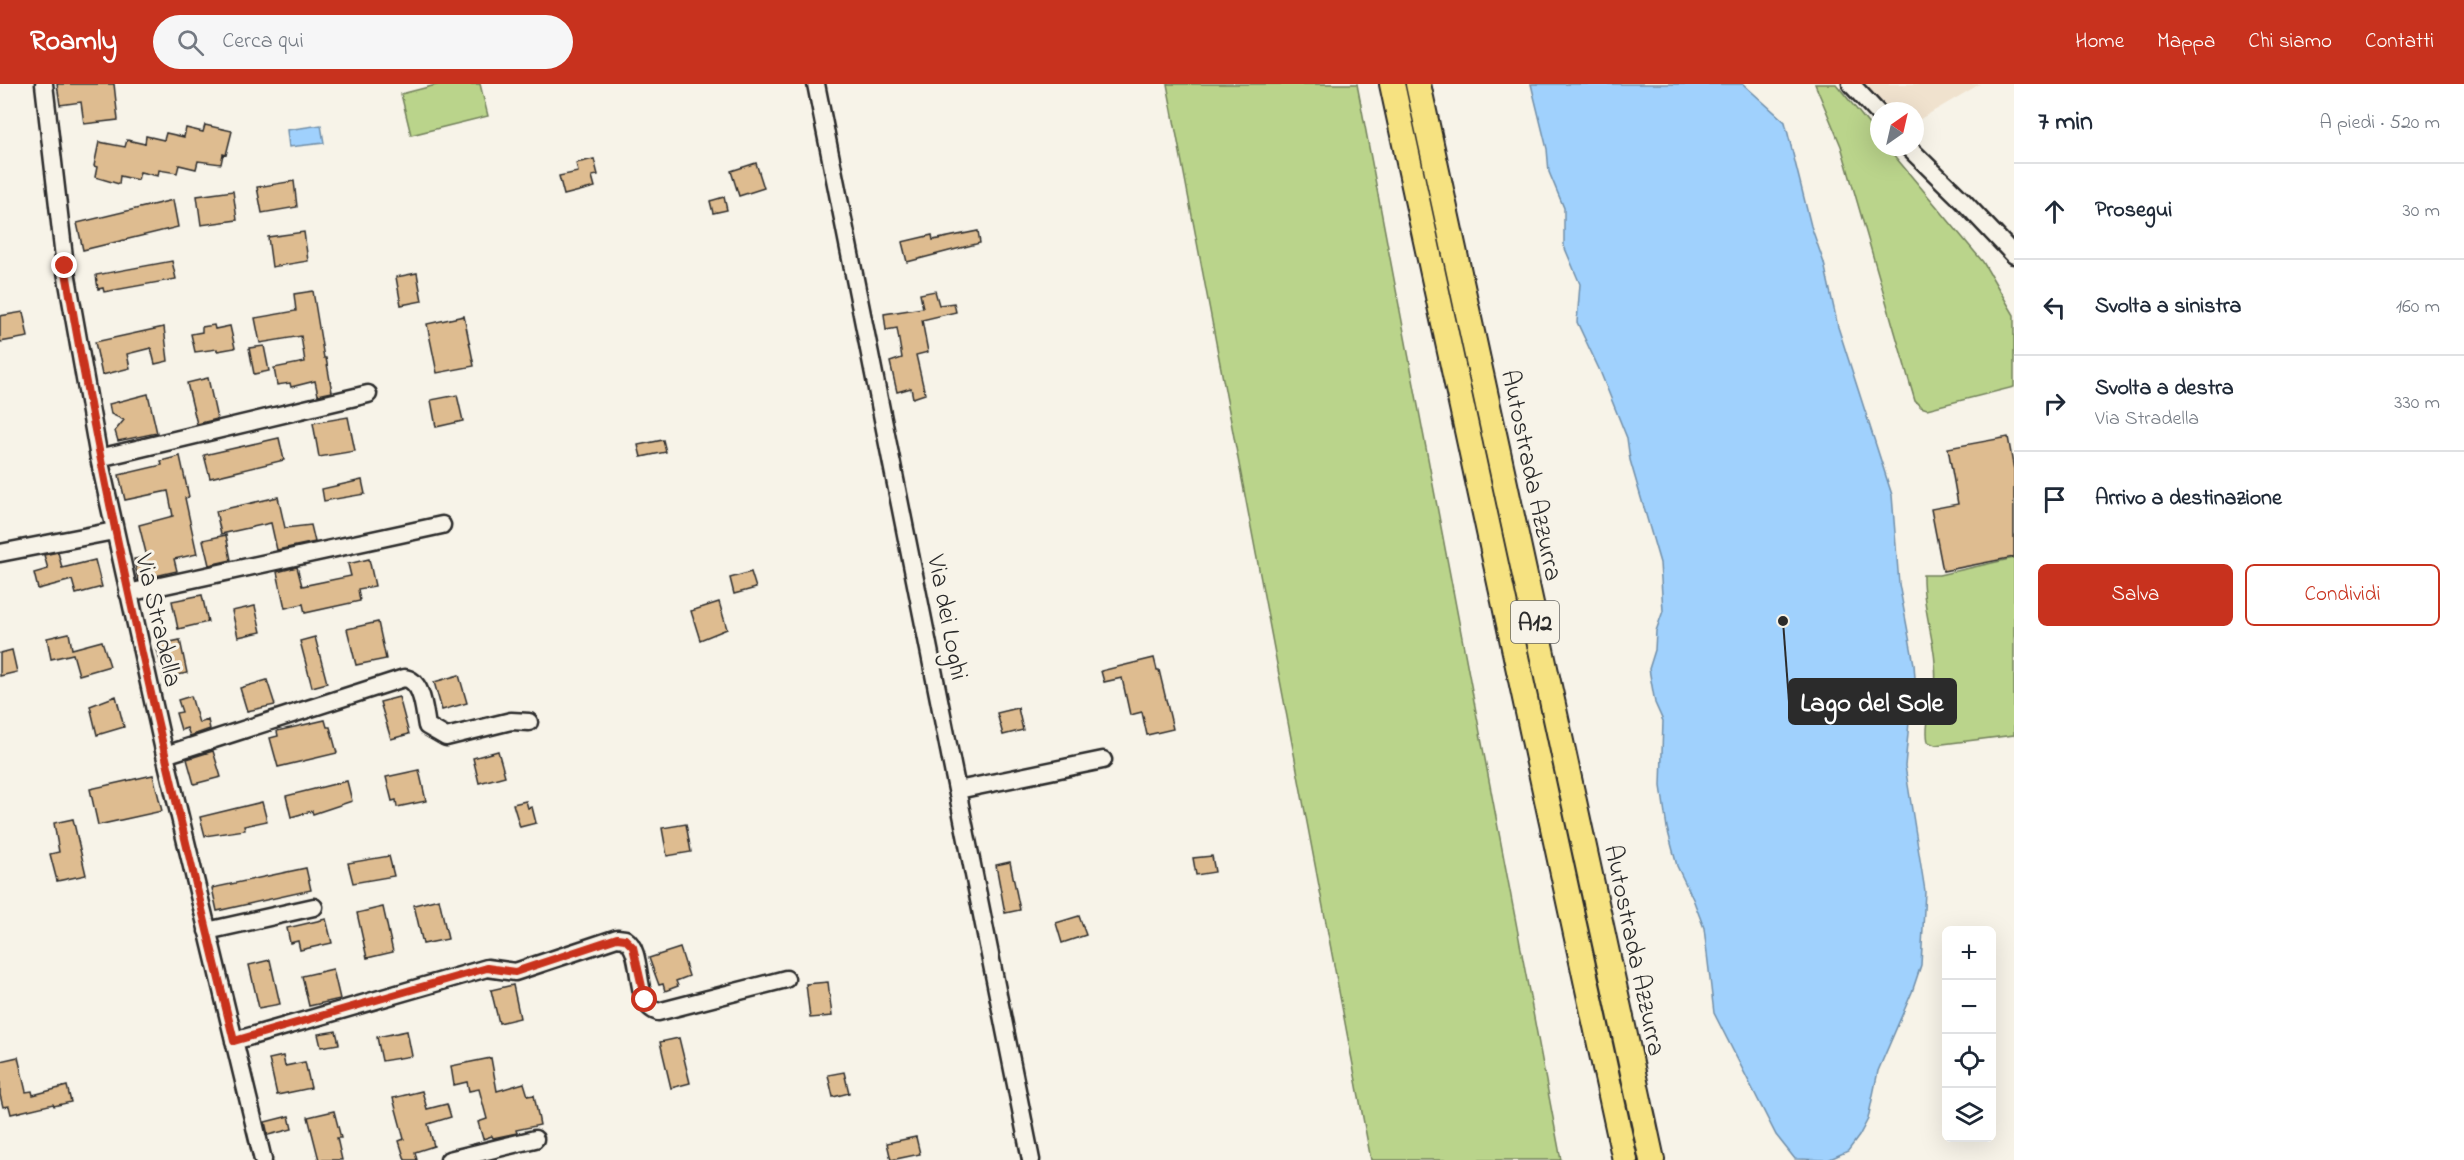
<!DOCTYPE html>
<html lang="it">
<head>
<meta charset="utf-8">
<style>
  :root { --surface:#fff; --page:#f6f6f7; --text:#1f2937; --muted:#747a83; --line:#e0e1e3; --accent:#c8321e }
  body { margin:0; font-family:"Indie Flower",sans-serif; background:var(--page); color:var(--text) }
  .controls { position:absolute; right:18px; bottom:18px; display:grid; overflow:hidden; border-radius:9px; box-shadow:0 6px 24px #0002 }
  .controls button { width:54px; height:54px; display:grid; place-items:center; padding:0; border:0; border-bottom:2px solid var(--line); background:var(--surface); color:var(--text); font:30px sans-serif }
  .compass { position:absolute; left:1870px; top:18px; width:54px; height:54px; border-radius:50%; background:var(--surface); box-shadow:0 6px 24px #0002; rotate:34deg }
  .stop { position:absolute; width:18px; height:18px; margin:-14px; border:4px solid #c8321e; border-radius:50%; background:#fff }
  .stop.end { background:#c8321e; border-color:#fff; box-shadow:0 2px 6px #0008 }
  .list { margin:0; padding:0; list-style:none }
  h2 { display:flex; justify-content:space-between; align-items:center; height:78px; margin:0; padding:0 24px; font-size:26px }
  h2 small { font-size:20px; font-weight:400; color:var(--muted) }
  .list li { display:grid; grid-template-columns:39px 1fr auto; gap:18px; align-items:center; box-sizing:border-box; height:96px; padding:0 24px; border-top:2px solid var(--line) }
  .list b { display:block; font-size:22px; white-space:nowrap }
  .list p { margin:0; font-size:20px; white-space:nowrap; color:var(--muted) }
  .list em { font-size:20px; font-style:normal; color:var(--muted) }
  .actions { display:flex; gap:12px; padding:18px 24px }
  .actions a { flex:1; padding:14px 0; border:2px solid var(--accent); border-radius:9px; text-align:center; font-size:21px; color:var(--accent) }
  .actions .main { background:var(--accent); color:#fff }
  .icon { flex:none; width:33px; height:33px; fill:none; stroke:currentColor; stroke-width:2; stroke-linecap:round; stroke-linejoin:round }
  .map { position:relative; flex:none; width:2014px; height:1076px; overflow:hidden }
  header { display:flex; align-items:center; gap:36px; box-sizing:border-box; height:84px; padding:0 30px; background:var(--accent); color:#fff }
  header strong { font-size:28px }
  nav { display:flex; gap:33px; margin-inline-start:auto; font-size:21px }
  .search { width:420px; height:54px; background:var(--page); display:flex; align-items:center; gap:15px; box-sizing:border-box; padding:0 21px; border-radius:33px; color:var(--muted); font-size:22px }
  main { display:flex }
  aside { flex:1; background:var(--surface) }
  .map>svg:first-child { display:block }
  .built { fill:#f0e2ce }
  .green { fill:#bad48b; stroke:#72805b; stroke-width:1.5 }
  .water { fill:#a0d1fd; stroke:#718fa9; stroke-width:1.5 }
  .building { fill:#debc90; stroke:#2b2b2b; stroke-width:1.5 }
  .lines { fill:none; stroke-linecap:round; stroke-linejoin:round }
  .minor-casing { stroke:#2b2b2b; stroke-width:21 }
  .highway-casing { stroke:#2b2b2b; stroke-width:28 }
  .minor { stroke:#f7f3e8; stroke-width:16 }
  .highway { stroke:#f6e281; stroke-width:24 }
  .route { stroke:#c8321e; stroke-width:8 }
  .labels { text-anchor:middle; stroke-width:6; stroke-linejoin:round; paint-order:stroke }
  .shield { fill:#f7f3e8; stroke:#686764; stroke-width:1.5 }
  .shield-label { font-size:24px; font-weight:bold; fill:#2b2b2b }
  .street-label { font-size:26px; fill:#2b2b2b; stroke:#f7f3e8 }
  .leader { fill:none; stroke:#2b2b2b; stroke-width:2 }
  .callout-dot { fill:#2b2b2b; stroke:#f7f3e8; stroke-width:2 }
  .callout { fill:#2b2b2b; stroke:#2b2b2b; stroke-width:2 }
  .callout-label { font-size:27px; text-anchor:middle; font-weight:bold; fill:#fff }
</style>
</head>
<body>
<header>
<strong>Roamly</strong>
<div class="search"><svg class="icon" aria-label="search" viewBox="0 0 24 24"><circle cx="10" cy="10" r="6"/><path d="M15 15l6 6"/></svg>Cerca qui</div>
<nav><a>Home</a><a>Mappa</a><a>Chi siamo</a><a>Contatti</a></nav>
</header>
<main>
<div class="map">
<svg width="2014" height="1076" viewBox="0 0 2014 1076">
  <rect width="100%" height="100%" fill="#f7f3e8"/>
  <filter id="ink" filterUnits="userSpaceOnUse"><feTurbulence type="fractalNoise" baseFrequency=".0167" numOctaves="2"/><feDisplacementMap in="SourceGraphic" scale="12" xChannelSelector="R" yChannelSelector="G"/><feConvolveMatrix kernelMatrix="1 2 1 2 8 2 1 2 1" color-interpolation-filters="sRGB"/></filter>
  <g filter="url(#ink)">
    <path class="built" d="M1867 0H1980L1915 38V27H1895L1890 20 1882 24 1860 4Z"/>
    <path class="green" d="M440 0H480L488 32 411 51 401 10Z
      M1167 0H1357L1561 1076H1371Z
      M1815 0H1836L1879 53V63H1887L1983 178 2014 231V303L1927 325 1921 323 1915 317 1841 62Z
      M2014 474V651L1935 661 1928 658C1924 639 1933 622 1935 603 1939 565 1922 528 1923 491H1939Z"/>
    <path class="water" d="M1531 0H1743L1785 38 1811 142 1824 179 1838 243 1892 411 1899 500 1914 580 1916 608 1909 638 1905 682 1925 807 1921 881 1912 908 1878 987 1868 1035 1859 1052 1848 1067 1828 1076 1795 1075 1776 1051 1714 929 1704 844 1693 815 1677 782 1667 744 1661 702 1663 637 1655 619 1649 585 1655 566 1656 547 1663 527 1660 479 1630 376 1627 354 1600 287 1577 238 1580 200 1564 162V124L1549 88 1547 65Z
      M321 41 324 59 289 63 287 46Z"/>
    <path class="building" d="M57 0H114L118 36 84 40 81 18 60 21Z
      M205 41 232 47 226 71 223 70 221 80 198 77 196 85 179 81 177 89 159 86 158 92 140 88 138 96 120 92 119 100 95 93 97 83 94 82 99 58 125 63 127 56 145 60 146 52 164 56 166 49 184 53 186 44 203 48Z
      M594 75 598 91 592 92 595 103 564 111 559 92 578 88 576 79Z
      M756 79 764 104 739 112 731 87Z
      M294 97 297 123 262 129 257 103Z
      M233 107 237 136 201 141 197 112Z
      M724 113 727 126 713 129 710 117Z
      M173 116 178 143 83 166 77 139Z
      M978 147 980 159 907 178 902 158 932 151 933 156Z
      M304 148 308 177 272 183 268 153Z
      M172 177 176 195 104 208 103 204 98 205 96 191Z
      M417 189 422 217 401 221 396 193Z
      M313 207 324 274H326L332 308 318 311 315 297 291 303 290 299 277 301 274 284 305 278 301 252 260 259 255 234 296 227 294 210Z
      M935 207 939 221 954 219 956 228 922 236 928 268 916 271 925 310 913 314 911 304 897 308 890 278 902 274 897 244 886 246 884 230 923 224 920 210Z
      M23 228 28 253 0 258V232Z
      M464 232 474 282 437 289 427 240Z
      M214 241 215 245 230 242 235 264 217 267V265L195 268 191 250 202 248V243Z
      M164 243 168 277 155 280 151 264 127 270 130 284 102 291 95 258Z
      M264 262 269 287 254 290 249 264Z
      M208 294 217 335 197 340 187 299Z
      M148 310 157 349 118 357 115 347 124 336 111 330 109 320Z
      M457 311 463 337 436 343 431 316Z
      M348 333 355 367 319 373 313 339Z
      M2008 353 2014 386V473L1943 487 1931 425 1958 420 1948 364Z
      M279 354 284 376 210 394 204 371Z
      M663 356 666 368 641 373 638 361Z
      M180 372 189 413 185 414 197 470 174 475 177 487 138 496 134 475 147 473 139 441 173 432 168 407 125 416 119 391 162 381 161 377Z
      M362 396 365 410 324 417 322 405Z
      M278 413 285 444 311 441 315 458 277 466 271 439 221 450 216 427Z
      M226 451 231 476 209 481 203 456Z
      M58 468 62 484 95 476 102 503 76 510 72 496 38 505 34 489 48 485 44 471Z
      M369 475 375 502 358 505 360 517 305 529 303 520 285 524 277 488 297 483 302 502 351 492 348 480Z
      M751 488 756 504 734 510 730 494Z
      M202 511 208 538 178 545 172 517Z
      M719 518 727 545 700 556 691 527Z
      M255 522 261 548 238 553 232 527Z
      M378 538 386 575 356 581 347 545Z
      M69 549 72 565 102 557 110 582 79 591 73 570 51 575 47 554Z
      M315 553 327 599 312 603 300 557Z
      M180 556 187 589 164 594 156 561Z
      M12 566 17 588 0 592V569Z
      M1154 574 1157 586H1159L1173 645 1147 651 1142 628 1130 631 1122 594 1104 598 1101 587Z
      M459 591 467 619 442 626 434 598Z
      M267 596 275 621 247 627 240 604Z
      M116 612 124 643 97 651 90 622Z
      M191 612 199 639 208 636 210 645 190 652 187 644 181 646 176 629 182 628 178 616Z
      M399 613 409 650 391 655 380 618Z
      M1018 624 1023 646 1003 651 997 629Z
      M325 636 327 643H330L337 669 278 683 270 654 278 652 277 647Z
      M213 667 221 693 194 700 187 675Z
      M498 667 505 692 479 699 473 674Z
      M419 686 426 717 397 723 396 716 392 717 386 693Z
      M153 691 162 727 98 741 90 705Z
      M347 697 352 717 313 730 312 727 291 733 286 712Z
      M526 717 528 724 532 723 536 739 520 743 513 720Z
      M262 718 267 737 244 742 245 746 205 752 200 733Z
      M73 735 86 791 57 797 50 770 59 768 54 739Z
      M686 740 691 768 667 772 662 744Z
      M389 772 394 792 353 799 348 779Z
      M1212 772 1215 788 1196 791 1193 774Z
      M1010 778 1020 826 1005 829 996 781Z
      M306 784 311 806 217 827 212 804Z
      M439 815 448 855 423 860 414 821Z
      M383 823 393 868 367 874 357 829Z
      M1079 832 1086 851 1062 859 1056 839Z
      M326 835 332 859 300 866 298 857 290 859 287 844Z
      M680 864 689 892 676 897 678 902 665 907 663 900 659 901 649 874Z
      M270 876 280 920 259 924 249 881Z
      M333 885 340 915 309 922 302 892Z
      M828 898 832 932 810 934 806 900Z
      M513 901 520 934 499 939 491 906Z
      M336 947 339 960 321 963 318 950Z
      M407 947 412 972 382 977 377 953Z
      M679 954 690 999 671 1004 660 958Z
      M283 972 285 982 305 978 311 1004 277 1011 269 975Z
      M18 973 26 1008 32 1007 33 1011 67 1002 71 1018 54 1022 53 1020 11 1030 9 1022 3 1023 0 1011V977Z
      M491 974 497 1007 524 999 528 1012 534 1011 540 1041 516 1046 517 1049 493 1054 492 1052 483 1055 478 1038 487 1035 479 1005 469 1007 467 998 454 1001 451 982Z
      M844 988 849 1009 833 1013 828 991Z
      M422 1007 427 1025 447 1020 451 1033 428 1040 434 1062 415 1068 417 1076H405L399 1057 404 1055 393 1014Z
      M334 1027 341 1054H337L342 1076H319L308 1033Z
      M289 1032 292 1045 268 1051 265 1038Z
      M916 1053 920 1070 891 1076 887 1059Z"/>
    <g class="lines">
      <defs>
        <path id="minor" d="M44 0 65 182 99 374 165 671 263 1076
          M816 0 1031 1076
          M1851 0 1879 30
          M1908 63 1963 117 2014 171
          M99 374 368 310
          M0 469 114 447
          M128 509 442 441
          M165 671 404 594C423 596 424 627 427 642L446 653 511 637 529 638
          M958 706 1103 676
          M207 847 314 823
          M234 957 487 884 515 888 617 854 625 855C646 869 631 920 658 928L786 895
          M449 1076 535 1055"/>
        <path id="highway" d="M1392 0 1625 1076
          M1418 0 1652 1076"/>
      </defs>
      <use href="#minor" class="minor-casing"/>
      <use href="#highway" class="highway-casing"/>
      <use href="#minor" class="minor"/>
      <use href="#highway" class="highway"/>
    </g>
  </g>
  <g class="lines" filter="url(#ink)">
    <path class="route" d="M65 182C109 443 171 700 234 957L487 884 515 888 617 854 625 855 633 863 645 916"/>
  </g>
  <g class="labels">
    <rect class="shield" x="1511" y="517" width="48" height="42" rx="4.5"/>
    <g class="shield-label">
      <text x="1535" y="546">A12</text>
    </g>
    <g class="street-label">
      <text transform="translate(1533 391) rotate(78)" y="9">Autostrada Azzurra</text>
      <text transform="translate(949 533) rotate(79)" y="9">Via dei Loghi</text>
      <text transform="translate(160 536) rotate(77)" y="9">Via Stradella</text>
      <text transform="translate(1636 866) rotate(78)" y="9">Autostrada Azzurra</text>
    </g>
  </g>
  <path class="leader" d="M1783 537L1789 618"/>
  <circle class="callout-dot" cx="1783" cy="537" r="6"/>
  <rect class="callout" x="1789" y="595" width="167" height="45" rx="6"/>
  <g class="callout-label">
    <text x="1872" y="627">Lago del Sole</text>
  </g>
</svg>
<div class="controls">
<button>+</button>
<button>−</button>
<button><svg class="icon" aria-label="locate" viewBox="0 0 24 24"><circle cx="12" cy="12" r="6"/><path d="M12 2v4M12 18v4M2 12h4M18 12h4"/></svg></button>
<button><svg class="icon" aria-label="layers" viewBox="0 0 24 24"><path d="M12 4l9 5-9 5-9-5zM3 14l9 5 9-5"/></svg></button>
</div>
<svg class="compass" viewBox="-18 -18 36 36"><path d="M0-13l5 13h-10z" fill="#e53935"/><path d="M0 13l5-13h-10z" fill="#747a83"/></svg>
<div class="stop" style="left:645px;top:916px"></div>
<div class="stop end" style="left:65px;top:182px"></div>
</div>
<aside>
<h2>7 min<small>A piedi · 520 m</small></h2>
<ul class="list">
<li><svg class="icon" aria-label="ahead" viewBox="0 0 24 24"><path d="M12 20V5M6 11l6-6 6 6"/></svg><div><b>Prosegui</b></div><em>30 m</em></li>
<li><svg class="icon" aria-label="left" viewBox="0 0 24 24"><path d="M17 20v-9H6M10 6l-5 5 5 5"/></svg><div><b>Svolta a sinistra</b></div><em>160 m</em></li>
<li><svg class="icon" aria-label="right" viewBox="0 0 24 24"><path d="M7 20v-9h11M14 6l5 5-5 5"/></svg><div><b>Svolta a destra</b><p>Via Stradella</p></div><em>330 m</em></li>
<li><svg class="icon" aria-label="arrive" viewBox="0 0 24 24"><path d="M6 21V4h12l-3 4 3 4H6"/></svg><div><b>Arrivo a destinazione</b></div></li>
</ul>
<div class="actions"><a class="main">Salva</a><a>Condividi</a></div>
</aside>
</main>
</body>
</html>
